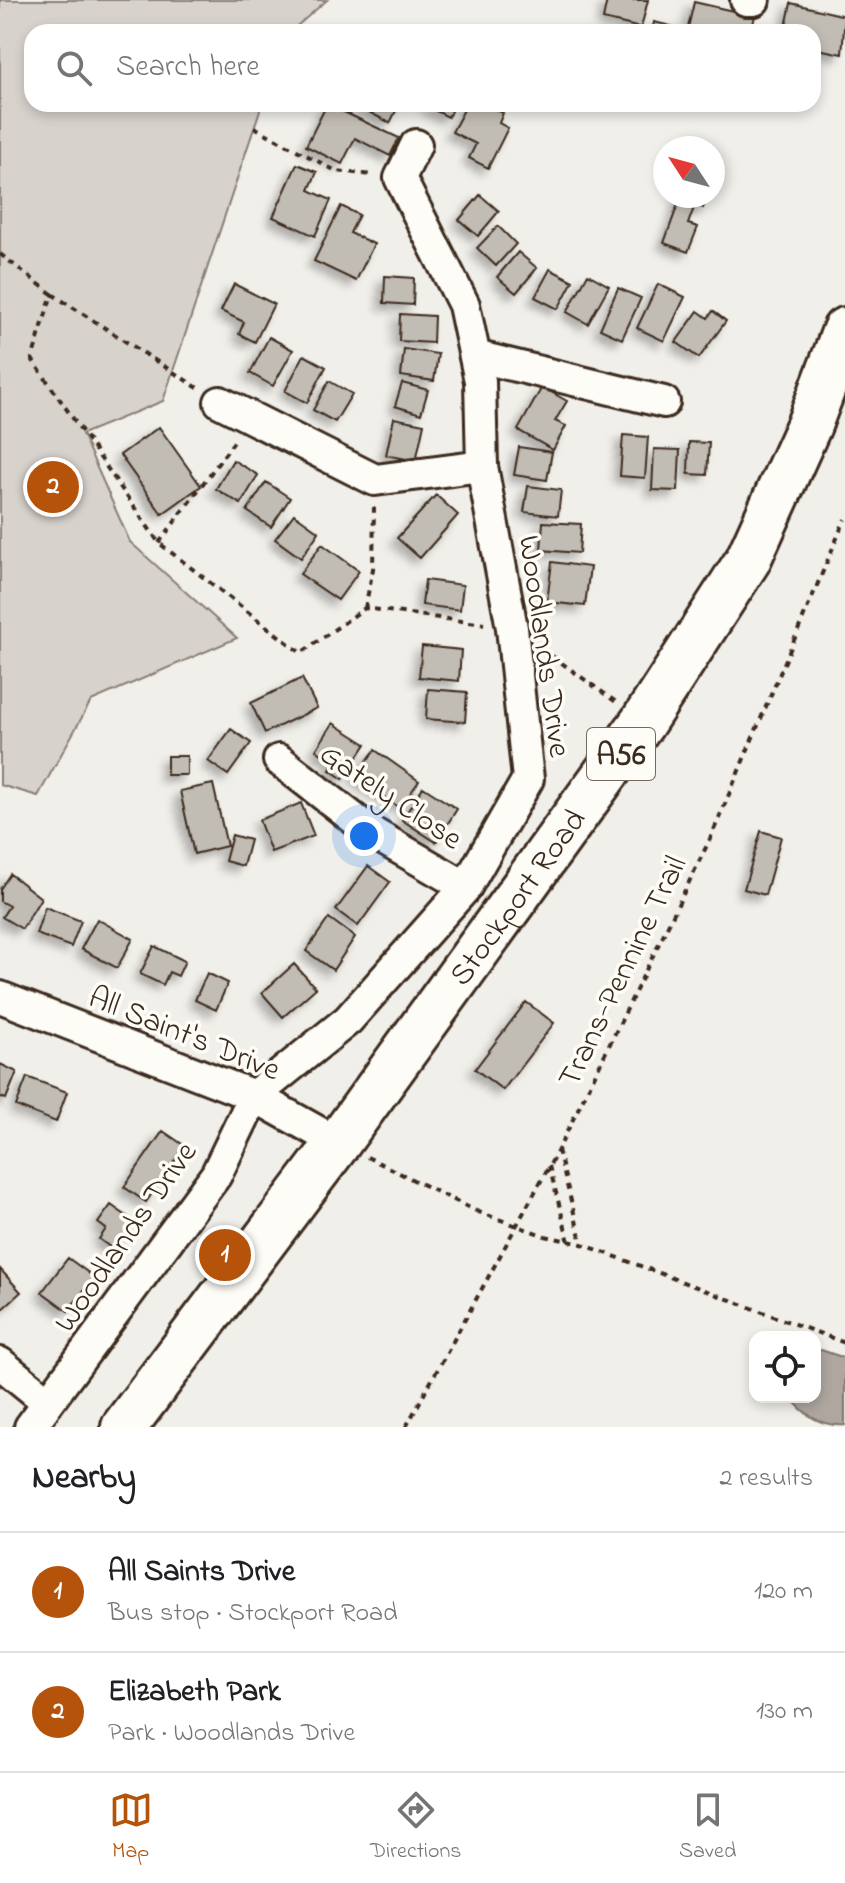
<!DOCTYPE html>
<html lang="en">
<head>
<meta charset="utf-8">
<style>
  :root { --surface:#fff; --page:#f2f2f2; --text:#202124; --muted:#757577; --line:#e0e0e0; --accent:#b45309 }
  body { margin:0; font-family:"Indie Flower",sans-serif; background:var(--page); color:var(--text) }
  .controls { position:absolute; right:24px; bottom:24px; display:grid; overflow:hidden; border-radius:16px; box-shadow:0 4px 12px #0003 }
  .controls button { width:72px; height:72px; display:grid; place-items:center; padding:0; border:0; border-bottom:2px solid var(--line); background:var(--surface); color:var(--text); font:40px sans-serif }
  .compass { position:absolute; left:653px; top:136px; width:72px; height:72px; border-radius:50%; background:var(--surface); box-shadow:0 4px 12px #0003; rotate:306deg }
  .you { position:absolute; left:364px; top:836px; width:28px; height:28px; margin:-20px; border:6px solid #fff; border-radius:50%; background:#1a73e8; box-shadow:0 0 0 12px #1a73e833 }
  .badge { display:grid; place-items:center; width:52px; height:52px; border-radius:50%; background:var(--accent); color:#fff; font-size:26px; font-weight:700 }
  .pin { position:absolute; translate:-50% -50%; border:4px solid #fff; box-shadow:0 2px 8px #0006 }
  .list { margin:0; padding:0; list-style:none }
  h2 { display:flex; justify-content:space-between; align-items:center; height:104px; margin:0; padding:0 32px; font-size:34px }
  h2 small { font-size:26px; font-weight:400; color:var(--muted) }
  .list li { display:grid; grid-template-columns:52px 1fr auto; gap:24px; align-items:center; box-sizing:border-box; height:120px; padding:0 32px; border-top:2px solid var(--line) }
  .list b { display:block; font-size:30px; white-space:nowrap }
  .list p { margin:0; font-size:26px; white-space:nowrap; color:var(--muted) }
  .list em { font-size:26px; font-style:normal; color:var(--muted) }
  .icon { flex:none; width:44px; height:44px; fill:none; stroke:currentColor; stroke-width:2; stroke-linecap:round; stroke-linejoin:round }
  .map { position:relative; flex:none; width:845px; height:1427px; overflow:hidden }
  .search { position:absolute; background:var(--surface); box-shadow:0 4px 12px #0003; left:24px; right:24px; top:24px; height:88px; display:flex; align-items:center; gap:20px; box-sizing:border-box; padding:0 28px; border-radius:24px; color:var(--muted); font-size:30px }
  .sheet { height:344px; background:var(--surface) }
  nav { display:flex; justify-content:space-around; align-items:center; box-sizing:border-box; height:112px; border-top:2px solid var(--line); background:var(--surface); font-size:22px; color:var(--muted) }
  nav a { display:grid; justify-items:center; gap:4px }
  nav .on { color:var(--accent) }
  .map>svg:first-child { display:block }
  .green { fill:#d7d2cc; stroke:#897e75; stroke-width:2 }
  .water { fill:#aea69f; stroke:#80746b; stroke-width:2 }
  .building { fill:#c1bcb4; stroke:#3b2a1e; stroke-width:2; filter:url(#shadow) }
  .lines { fill:none; stroke-linecap:round; stroke-linejoin:round }
  .minor-casing { stroke:#3b2a1e; stroke-width:36 }
  .primary-casing { stroke:#3b2a1e; stroke-width:50 }
  .path { stroke:#3b2a1e; stroke-width:4; stroke-dasharray:6 6; stroke-linecap:butt }
  .minor { stroke:#fdfcf7; stroke-width:30 }
  .primary { stroke:#fdfcf7; stroke-width:44 }
  .path-bridge { stroke:#3b2a1e; stroke-width:4; stroke-dasharray:6 6; stroke-linecap:butt }
  .labels { text-anchor:middle; stroke-width:7; stroke-linejoin:round; paint-order:stroke }
  .shield { fill:#fdfcf7; stroke:#75695f; stroke-width:2 }
  .shield-label { font-size:30px; font-weight:bold; fill:#3b2a1e }
  .street-label { font-size:32px; fill:#3b2a1e; stroke:#fdfcf7 }
</style>
</head>
<body>
<div class="map">
<svg width="845" height="1427" viewBox="0 0 845 1427">
  <defs>
    <filter id="shadow"><feDropShadow dx="-6" dy="6" stdDeviation="4" flood-color="#0004"/></filter>
  </defs>
  <rect width="100%" height="100%" fill="#f1efea"/>
  <filter id="ink" filterUnits="userSpaceOnUse"><feTurbulence type="fractalNoise" baseFrequency=".0125" numOctaves="2"/><feDisplacementMap in="SourceGraphic" scale="16" xChannelSelector="R" yChannelSelector="G"/><feConvolveMatrix kernelMatrix="1 2 1 2 8 2 1 2 1" color-interpolation-filters="sRGB"/></filter>
  <g filter="url(#ink)">
    <path class="green" d="M0 0H327L290 32H32V104H262L163 401 82 434 130 542 237 638 91 701 38 796 0 785Z"/>
    <path class="water" d="M821 1350 845 1358V1425C820 1427 804 1414 790 1397H815V1352Z"/>
    <path class="building" d="M607 0H648L641 28 603 19Z
      M694 2 755 16 751 32H687Z
      M791 3 845 16 842 54 813 48V32H785Z
      M654 22 675 27 674 32H652Z
      M327 104 399 138 390 156 355 138 342 164 306 146Z
      M353 104H397L399 105 390 123Z
      M430 104H455L448 117 428 107Z
      M467 104H485L503 113 499 123 508 128 488 168 469 158 476 144 452 132Z
      M297 164 317 172 309 190 331 200 315 236 273 217Z
      M480 195 499 211 478 236 459 220Z
      M681 196H707L703 208 695 205 688 224 698 227 688 252 664 243Z
      M341 206 359 215 350 233 374 244 356 281 314 261Z
      M498 226 516 244 496 266 477 248Z
      M518 252 537 268 516 293 497 277Z
      M550 269 573 281 558 309 535 297Z
      M588 274 609 286 588 324 567 312Z
      M385 276 414 278 413 305 384 303Z
      M234 284 274 304 255 342 239 334 244 322 221 311Z
      M658 284 685 297 664 341 637 328Z
      M618 288 641 298 622 339 600 329Z
      M698 311 708 318 713 311 726 321 699 358 676 342Z
      M400 314 434 316 433 343 399 341Z
      M269 337 293 350 273 386 250 373Z
      M404 349 438 354 434 381 401 376Z
      M304 355 326 367 307 403 285 391Z
      M329 381 352 394 335 422 313 410Z
      M402 383 428 390 421 414 395 406Z
      M542 387 567 401 555 421 566 426 553 450 518 430Z
      M394 418 424 424 416 461 386 455Z
      M159 427 201 486 162 514 120 455Z
      M623 435 648 437 645 478 620 476Z
      M689 442 709 443 707 475 688 474Z
      M519 447 552 452 547 480 514 475Z
      M654 449 680 450 678 491 652 490Z
      M233 460 258 475 241 504 216 489Z
      M266 482 290 498 271 527 247 511Z
      M528 486 561 490 558 516 524 512Z
      M436 495 458 515 420 558 397 538Z
      M294 514 319 532 301 558 275 539Z
      M543 522 581 524 579 553 541 550Z
      M322 544 359 571 338 600 300 574Z
      M552 562 590 567 585 606 547 602Z
      M425 580 463 585 460 610 422 605Z
      M422 646 461 650 459 681 419 677Z
      M302 678 317 708 265 733 251 703Z
      M428 689 467 692 465 722 426 719Z
      M333 723 366 744 343 779 330 770 335 763 316 750Z
      M231 729 251 743 228 775 208 761Z
      M375 750 419 781 400 808 355 777Z
      M167 756H187V775H167Z
      M213 784 227 846 194 854 180 791Z
      M423 787 457 809 436 842 402 820Z
      M301 803 314 836 271 852 259 820Z
      M761 831 781 837 765 895 744 889Z
      M232 835 250 840 243 866 225 861Z
      M368 866 390 882 358 926 336 910Z
      M10 874 41 898 22 929 2 917 9 906 0 901V889Z
      M45 907 81 921 71 947 36 934Z
      M329 918 355 937 333 970 306 951Z
      M97 919 133 939 117 968 81 949Z
      M154 946 185 961 178 976 169 972 163 985 140 974Z
      M294 964 316 988 283 1017 262 993Z
      M207 973 228 983 216 1010 195 1000Z
      M526 1002 554 1023 503 1090 475 1069Z
      M0 1064 17 1072 6 1099 0 1097Z
      M27 1077 67 1092 56 1122 16 1106Z
      M163 1131 185 1146 146 1202 124 1187Z
      M111 1205 135 1222 114 1250 99 1239 106 1229 98 1223Z
      M68 1258 94 1277 68 1311 42 1292Z
      M0 1269 21 1292 0 1311Z"/>
    <g class="lines">
      <defs>
        <path id="minor" d="M746 0H754
          M475 356 664 402
          M220 402 375 480 482 466
          M279 760 371 832 466 887
          M0 997 254 1096 338 1143
          M0 1363 48 1402
          M30 1427 216 1175 254 1096 348 1020 466 887 528 779 512 628 482 466 480 381 464 305 400 178 416 145"/>
        <g id="primary">
          <path id="s1" d="M124 1427 338 1143 643 722 748 560 809 425 845 330"/>
        </g>
      </defs>
      <use href="#minor" class="minor-casing"/>
      <use href="#primary" class="primary-casing"/>
      <path class="path" d="M254 127 336 171 373 175
        M0 254 52 294 32 359 159 543 301 653 365 608 484 624
        M52 294 198 388
        M159 543 236 439
        M365 608 373 569 374 507
        M542 649 616 702
        M558 1150 582 1244
        M367 1157 476 1211
        M549 1166 569 1242
        M545 1236 582 1244 845 1343
        M406 1427 558 1150 711 837 845 519"/>
      <use href="#minor" class="minor"/>
      <use href="#primary" class="primary"/>
      <path class="path-bridge" d="M476 1211 545 1236"/>
    </g>
  </g>
  <g class="labels">
    <rect class="shield" x="587" y="728" width="68" height="52" rx="6"/>
    <g class="shield-label">
      <text x="621" y="764">A56</text>
    </g>
    <g class="street-label">
      <text transform="translate(546 646) rotate(82)" y="11">Woodlands Drive</text>
      <text transform="translate(392 795) rotate(34)" y="11">Gately Close</text>
      <text dy="11" stroke="none"><textPath href="#s1" startOffset="660">Stockport Road</textPath></text>
      <text transform="translate(621 971) rotate(-64)" y="11">Trans-Pennine Trail</text>
      <text transform="translate(185 1032) rotate(22)" y="11">All Saint's Drive</text>
      <text transform="translate(124 1236) rotate(-55)" y="11">Woodlands Drive</text>
    </g>
  </g>
</svg>
<div class="controls">
<button><svg class="icon" aria-label="locate" viewBox="0 0 24 24"><circle cx="12" cy="12" r="6"/><path d="M12 2v4M12 18v4M2 12h4M18 12h4"/></svg></button>
</div>
<svg class="compass" viewBox="-18 -18 36 36"><path d="M0-13l5 13h-10z" fill="#e53935"/><path d="M0 13l5-13h-10z" fill="#757577"/></svg>
<div class="you"></div>
<div class="pin badge" style="left:225px;top:1255px">1</div>
<div class="pin badge" style="left:53px;top:487px">2</div>
<div class="search"><svg class="icon" aria-label="search" viewBox="0 0 24 24"><circle cx="10" cy="10" r="6"/><path d="M15 15l6 6"/></svg>Search here</div>
</div>
<section class="sheet">
<h2>Nearby<small>2 results</small></h2>
<ul class="list">
<li><span class="badge">1</span><div><b>All Saints Drive</b><p>Bus stop · Stockport Road</p></div><em>120 m</em></li>
<li><span class="badge">2</span><div><b>Elizabeth Park</b><p>Park · Woodlands Drive</p></div><em>130 m</em></li>
</ul>
</section>
<nav>
<a class="on"><svg class="icon" aria-label="map" viewBox="0 0 24 24"><path d="M3 6l6-2 6 2 6-2v14l-6 2-6-2-6 2zM9 4v14M15 6v14"/></svg>Map</a>
<a><svg class="icon" aria-label="directions" viewBox="0 0 24 24"><path d="M12 3l9 9-9 9-9-9zM9 14v-3h6M13 9l2 2-2 2"/></svg>Directions</a>
<a><svg class="icon" aria-label="saved" viewBox="0 0 24 24"><path d="M7 4h10v16l-5-4-5 4z"/></svg>Saved</a>
</nav>
</body>
</html>
